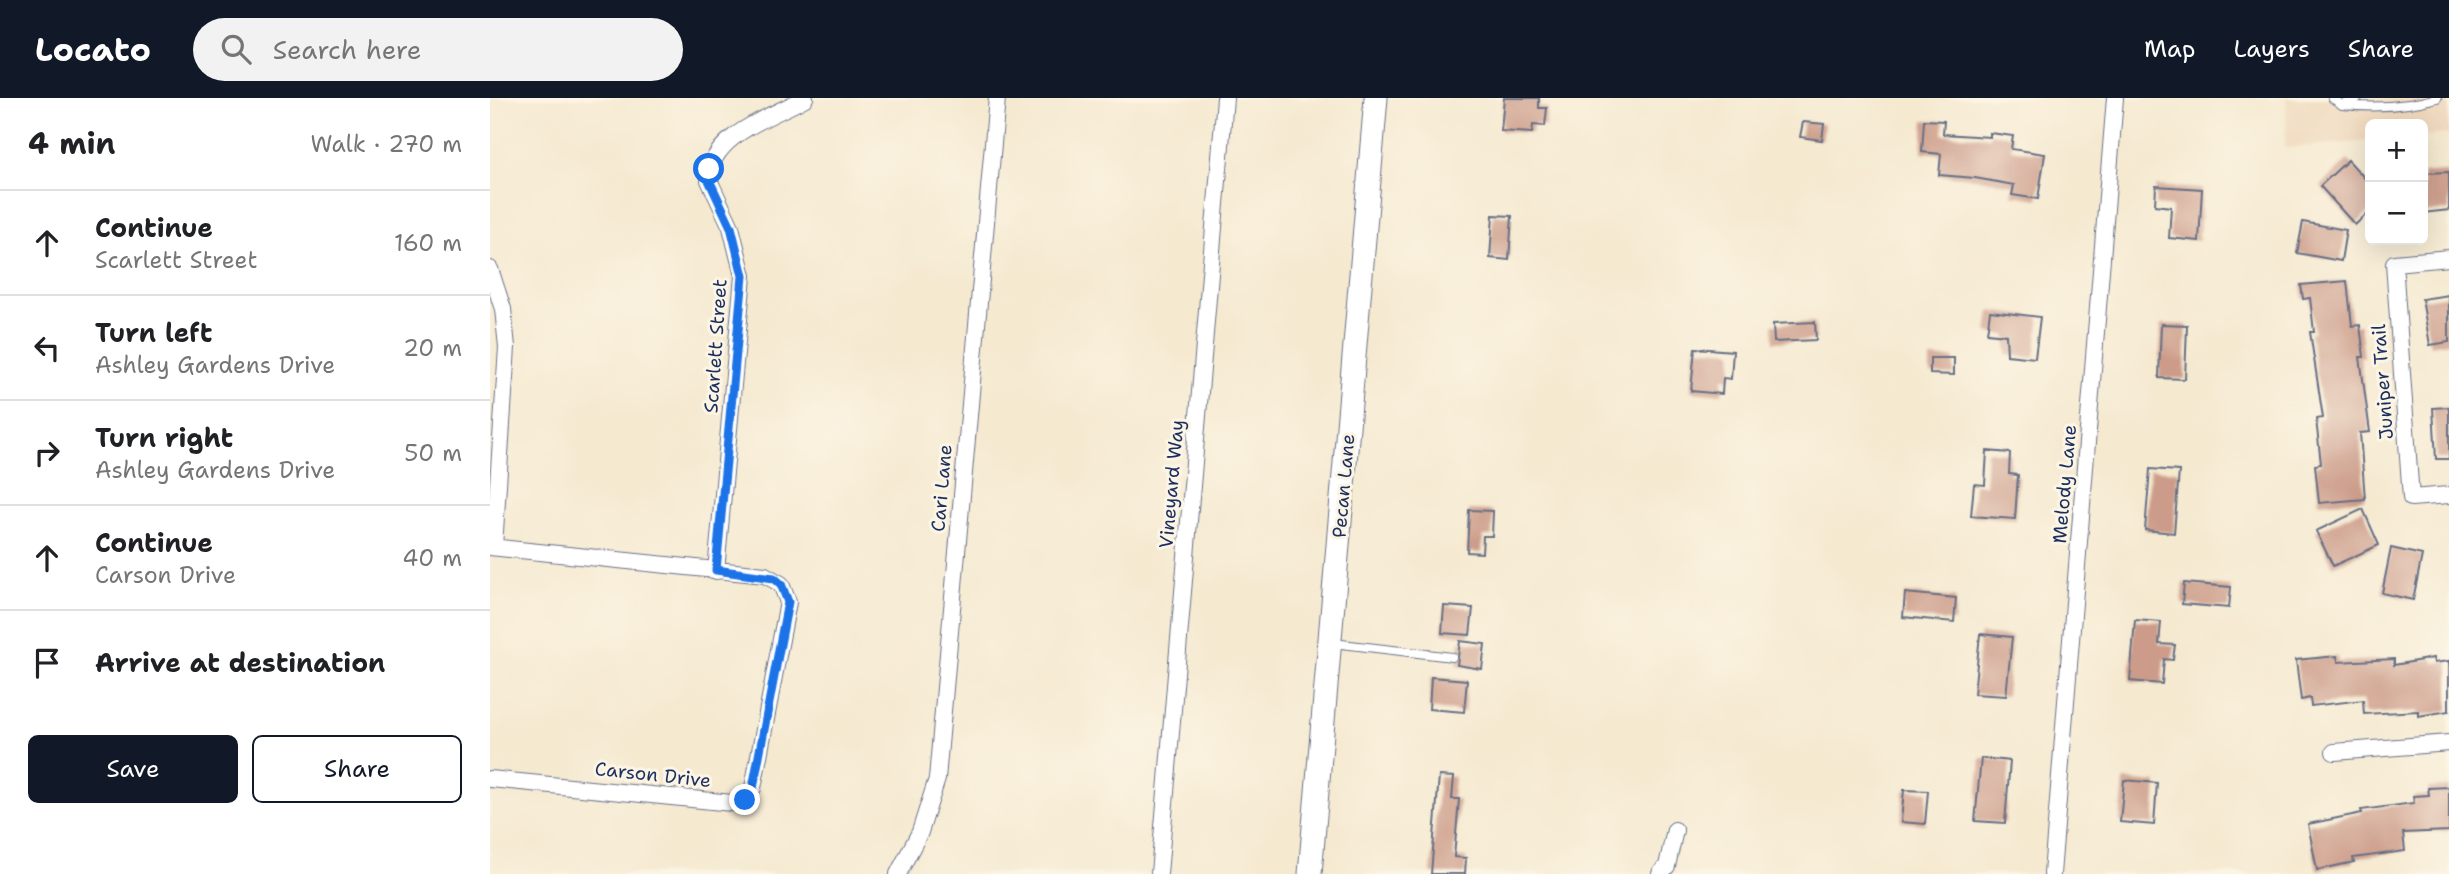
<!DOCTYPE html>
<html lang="en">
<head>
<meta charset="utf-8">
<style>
  :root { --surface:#fff; --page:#f2f2f2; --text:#202124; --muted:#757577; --line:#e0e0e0; --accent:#111827 }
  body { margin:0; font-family:"Shantell Sans",sans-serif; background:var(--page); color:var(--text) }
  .controls { position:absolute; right:21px; top:21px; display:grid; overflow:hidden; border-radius:10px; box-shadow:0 7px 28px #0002 }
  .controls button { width:63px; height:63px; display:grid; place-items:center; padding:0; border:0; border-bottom:2px solid var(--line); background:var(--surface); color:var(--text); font:35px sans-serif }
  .stop { position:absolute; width:21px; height:21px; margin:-16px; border:5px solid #1a73e8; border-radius:50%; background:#fff }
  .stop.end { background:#1a73e8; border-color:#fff; box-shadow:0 2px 7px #0008 }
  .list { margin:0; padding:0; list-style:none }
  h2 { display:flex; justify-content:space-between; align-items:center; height:91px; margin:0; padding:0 28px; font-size:30px }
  h2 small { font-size:23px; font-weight:400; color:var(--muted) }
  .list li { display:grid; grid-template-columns:46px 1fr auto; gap:21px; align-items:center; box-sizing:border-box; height:105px; padding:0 28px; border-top:2px solid var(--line) }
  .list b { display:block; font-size:26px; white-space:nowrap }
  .list p { margin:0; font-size:23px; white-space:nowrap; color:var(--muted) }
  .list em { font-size:23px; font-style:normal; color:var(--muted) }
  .actions { display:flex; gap:14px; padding:21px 28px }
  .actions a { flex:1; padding:16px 0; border:2px solid var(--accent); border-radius:10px; text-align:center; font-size:24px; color:var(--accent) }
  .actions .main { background:var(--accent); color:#fff }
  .icon { flex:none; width:38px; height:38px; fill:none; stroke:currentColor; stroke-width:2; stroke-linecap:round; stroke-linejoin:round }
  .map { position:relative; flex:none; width:1959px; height:776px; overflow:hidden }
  header { display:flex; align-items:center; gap:42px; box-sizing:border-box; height:98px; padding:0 35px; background:var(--accent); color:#fff }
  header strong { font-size:33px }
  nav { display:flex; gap:38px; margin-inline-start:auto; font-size:24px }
  .search { width:490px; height:63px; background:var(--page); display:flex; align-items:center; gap:18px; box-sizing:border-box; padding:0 24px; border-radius:38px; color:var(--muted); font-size:26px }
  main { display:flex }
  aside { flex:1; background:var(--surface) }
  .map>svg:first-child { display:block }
  .built { fill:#eed7bb }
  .building { fill:#cc9b89 }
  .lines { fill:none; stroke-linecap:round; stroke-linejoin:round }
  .lane-casing { stroke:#677086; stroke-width:10 }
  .street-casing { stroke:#677086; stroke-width:18 }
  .secondary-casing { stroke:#677086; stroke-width:25 }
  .lane { stroke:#fff; stroke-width:8 }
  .street { stroke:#fff; stroke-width:16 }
  .secondary { stroke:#fff; stroke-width:23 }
  .route { stroke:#1a73e8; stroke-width:9 }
  .labels { text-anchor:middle; stroke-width:6; stroke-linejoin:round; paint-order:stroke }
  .street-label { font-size:19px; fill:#1b2f5e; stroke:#fcf5e5 }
</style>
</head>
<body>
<header>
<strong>Locato</strong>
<div class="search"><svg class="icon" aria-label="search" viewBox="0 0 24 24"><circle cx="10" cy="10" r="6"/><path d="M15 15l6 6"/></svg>Search here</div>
<nav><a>Map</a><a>Layers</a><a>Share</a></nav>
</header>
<main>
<aside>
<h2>4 min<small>Walk · 270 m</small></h2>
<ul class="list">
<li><svg class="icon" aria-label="ahead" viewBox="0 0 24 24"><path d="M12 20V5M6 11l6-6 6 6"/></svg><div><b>Continue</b><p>Scarlett Street</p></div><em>160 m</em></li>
<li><svg class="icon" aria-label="left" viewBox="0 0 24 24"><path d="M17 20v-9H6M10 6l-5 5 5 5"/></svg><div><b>Turn left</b><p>Ashley Gardens Drive</p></div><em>20 m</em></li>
<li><svg class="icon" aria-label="right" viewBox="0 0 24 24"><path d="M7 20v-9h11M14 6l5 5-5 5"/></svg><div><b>Turn right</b><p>Ashley Gardens Drive</p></div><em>50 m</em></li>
<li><svg class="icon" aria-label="ahead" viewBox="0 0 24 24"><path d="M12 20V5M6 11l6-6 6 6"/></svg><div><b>Continue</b><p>Carson Drive</p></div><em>40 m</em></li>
<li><svg class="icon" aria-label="arrive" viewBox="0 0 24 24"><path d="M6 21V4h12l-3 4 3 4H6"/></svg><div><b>Arrive at destination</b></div></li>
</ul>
<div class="actions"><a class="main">Save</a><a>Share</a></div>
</aside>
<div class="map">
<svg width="1959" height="776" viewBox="0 0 1959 776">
  <rect width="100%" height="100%" fill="#fcf5e5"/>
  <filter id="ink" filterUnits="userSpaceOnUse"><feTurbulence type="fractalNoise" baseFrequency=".0143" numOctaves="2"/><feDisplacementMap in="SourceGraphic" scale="14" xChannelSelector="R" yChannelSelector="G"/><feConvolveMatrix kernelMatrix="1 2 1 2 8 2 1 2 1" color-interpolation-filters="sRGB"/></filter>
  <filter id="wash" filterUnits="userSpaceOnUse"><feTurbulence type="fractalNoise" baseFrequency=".00686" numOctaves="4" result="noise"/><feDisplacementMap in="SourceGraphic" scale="28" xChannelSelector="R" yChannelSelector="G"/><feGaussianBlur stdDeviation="1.57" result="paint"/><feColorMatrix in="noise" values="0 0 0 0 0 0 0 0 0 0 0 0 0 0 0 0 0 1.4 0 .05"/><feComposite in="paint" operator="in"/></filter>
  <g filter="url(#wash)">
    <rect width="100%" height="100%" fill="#f5e9d0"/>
    <path class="built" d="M1797 0H1959V36L1933 38V26H1880V43L1795 50Z"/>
    <g id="blocks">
      <path class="building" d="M1014 0H1049V10H1057L1055 28 1043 27 1042 35 1011 33Z
        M1434 22 1454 23 1453 36 1500 39V35L1523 38 1521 51 1555 56 1548 101 1522 97 1524 87 1485 80 1449 77 1451 56 1432 54Z
        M1313 24 1334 26 1332 42 1310 39Z
        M1858 62 1880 86V113L1865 127 1830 88Z
        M1959 74V112L1933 115V75Z
        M1666 88 1712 91 1709 143 1679 140 1681 109 1665 107Z
        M1003 117 1022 118 1019 162 1000 160Z
        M1813 124 1856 132 1851 163 1807 155Z
        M1857 183 1862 228 1870 227 1874 259H1870L1880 334 1870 335 1875 401 1829 405 1825 367 1831 366 1826 321 1833 320 1820 234H1824L1820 200 1813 201 1811 187Z
        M1959 197V244L1940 247 1932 201Z
        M1500 213 1550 219 1545 260 1517 257 1516 237 1497 235Z
        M1325 224 1326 242 1284 244 1283 226Z
        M1671 226 1697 227 1695 281 1669 280Z
        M1205 250 1243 253 1241 281 1233 280 1232 296 1201 293Z
        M1440 260H1464V277L1440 276Z
        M1959 309V361H1946L1943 310Z
        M1497 353 1520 355 1519 376 1528 377 1525 421 1481 418 1484 386 1495 387Z
        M1660 371 1689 373 1684 435 1655 432Z
        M1873 411 1889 447 1843 468 1826 433Z
        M979 412 1003 413 1002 438H993L992 455 977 454Z
        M1901 450 1932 457 1923 502 1892 495Z
        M1694 485 1741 489 1739 510 1692 506Z
        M1415 495 1466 500 1464 524 1413 519Z
        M954 508 983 510 980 537 952 535Z
        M1645 522 1671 524 1669 546 1685 547 1683 562 1674 561 1672 586 1640 583Z
        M1490 536 1522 539 1516 598 1484 596Z
        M970 543 995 546 992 571 967 567Z
        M1847 558 1848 564 1904 561V567L1943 560 1944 565 1959 563V613L1928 618V613L1874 616 1873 602 1821 608 1820 600 1811 602 1806 562Z
        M941 579 977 582 974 614 939 611Z
        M1491 660 1520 663 1515 725 1485 723Z
        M949 678 964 679 962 701H969L964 759 976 760 975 776H941Z
        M1634 682 1667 685 1664 727 1630 724Z
        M1959 689V733L1913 735 1915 753 1863 760 1864 764 1827 772 1818 726 1872 715 1871 712 1924 705 1923 698 1939 697 1938 690Z
        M1414 692 1438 693 1435 726 1411 724Z"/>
    </g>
  </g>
  <g filter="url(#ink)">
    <use href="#blocks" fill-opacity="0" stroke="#677086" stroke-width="2"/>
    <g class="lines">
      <defs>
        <path id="lane" d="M1842 0 1852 7 1868 0
          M1852 7C1884 10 1916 9 1947 0
          M843 545 962 559"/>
        <path id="street" d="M1959 160 1904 165 1921 400 1959 397
          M0 171 13 211 17 249 4 449
          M0 449 275 477 291 486 298 504 263 690 255 702 242 705 0 681
          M226 473 253 178 241 129 219 82C219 37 282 19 315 0
          M1844 654 1959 645
          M408 776 430 734 447 681 507 0
          M669 776 735 0
          M1170 776 1177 768 1185 732
          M1562 776 1625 0"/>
        <path id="secondary" d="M820 776 886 0"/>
      </defs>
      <use href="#lane" class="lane-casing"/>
      <use href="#street" class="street-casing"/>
      <use href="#secondary" class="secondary-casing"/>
      <use href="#lane" class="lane"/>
      <use href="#street" class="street"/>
      <use href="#secondary" class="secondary"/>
    </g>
  </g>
  <g class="lines" filter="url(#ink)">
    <path class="route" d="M219 71V82L241 129 253 178 226 472 284 480 291 486 298 504 263 690 255 702"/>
  </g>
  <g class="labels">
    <g class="street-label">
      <text transform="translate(225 248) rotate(-86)" y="7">Scarlett Street</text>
      <text transform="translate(1892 284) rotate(-94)" y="7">Juniper Trail</text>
      <text transform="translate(681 386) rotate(-85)" y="7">Vineyard Way</text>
      <text transform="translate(1574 386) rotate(-85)" y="7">Melody Lane</text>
      <text transform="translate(853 388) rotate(-85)" y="7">Pecan Lane</text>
      <text transform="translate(451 390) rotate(-85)" y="7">Cari Lane</text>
      <text transform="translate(163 676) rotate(6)" y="7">Carson Drive</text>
    </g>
  </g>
</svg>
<div class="controls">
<button>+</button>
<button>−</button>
</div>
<div class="stop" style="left:219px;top:71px"></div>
<div class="stop end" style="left:255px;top:702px"></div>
</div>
</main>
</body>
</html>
